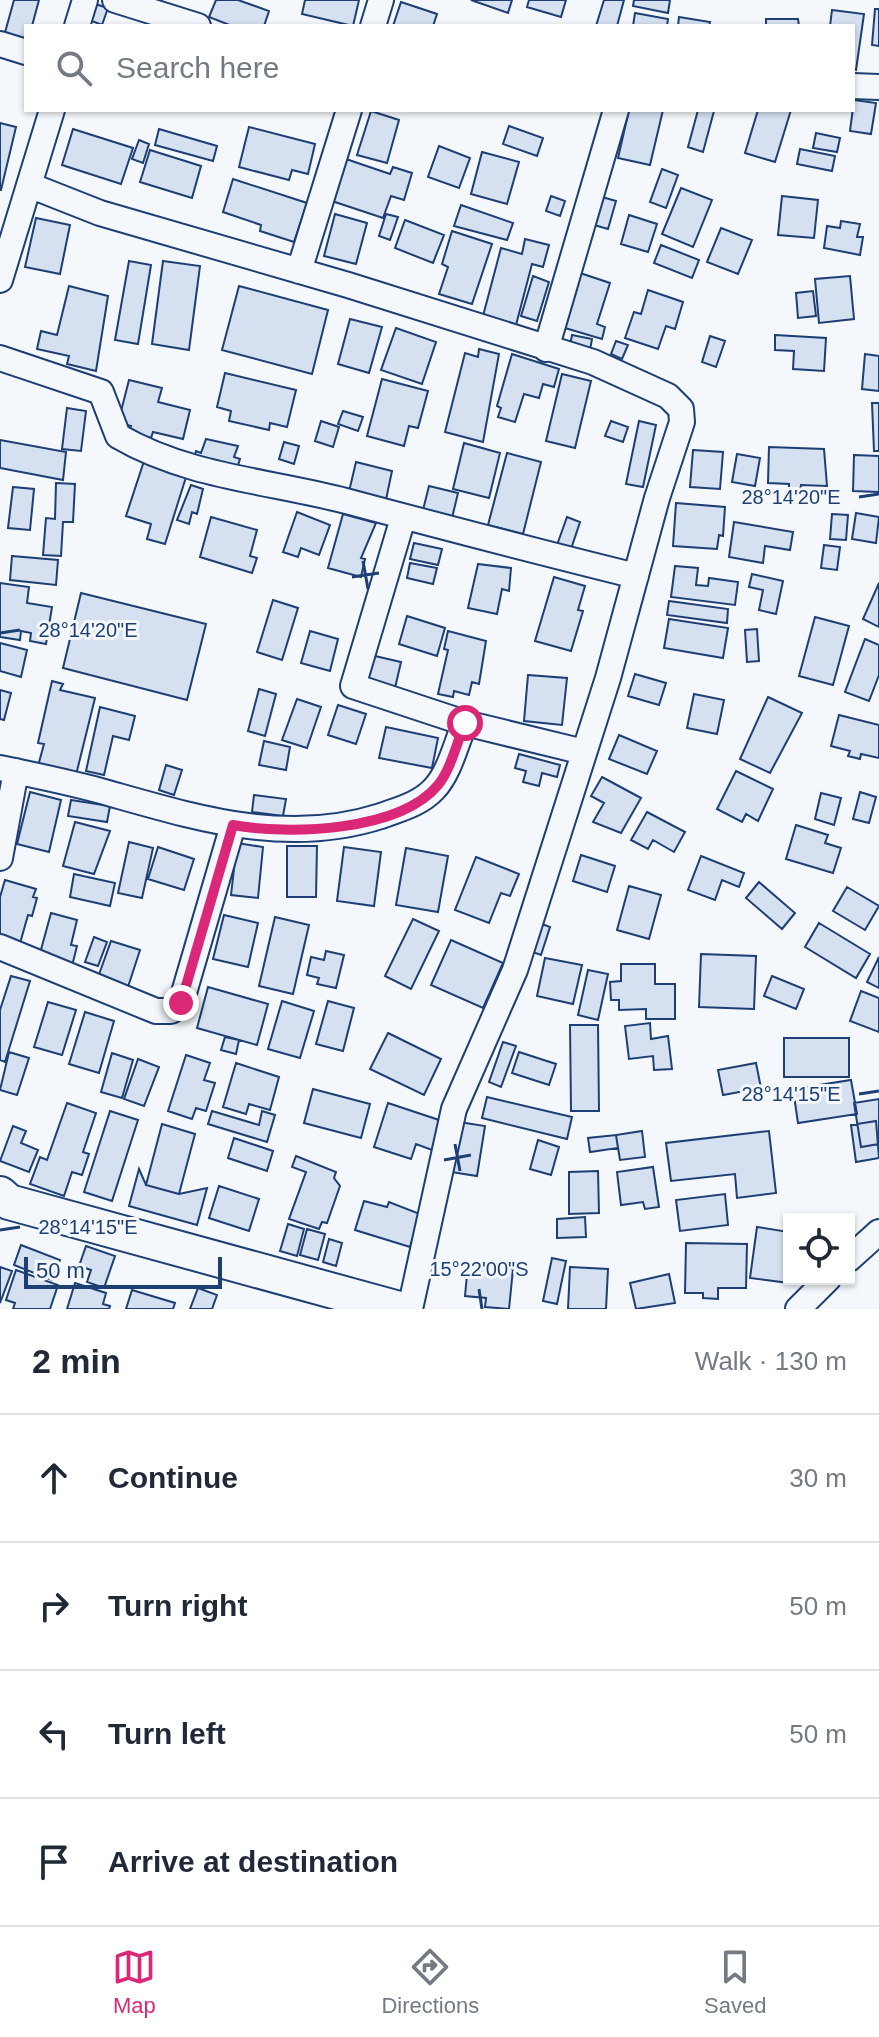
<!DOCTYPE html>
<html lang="en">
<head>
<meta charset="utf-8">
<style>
  :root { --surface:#fff; --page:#f2f2f3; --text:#1f2937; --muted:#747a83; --line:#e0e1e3; --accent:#db2777 }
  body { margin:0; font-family:Arial,sans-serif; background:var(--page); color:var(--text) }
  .controls { position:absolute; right:24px; bottom:24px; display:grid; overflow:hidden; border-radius:0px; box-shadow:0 2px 6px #0004 }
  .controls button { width:72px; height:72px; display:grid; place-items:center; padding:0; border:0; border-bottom:2px solid var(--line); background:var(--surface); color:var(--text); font:40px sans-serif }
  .scale { position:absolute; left:24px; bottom:20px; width:198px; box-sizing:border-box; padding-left:8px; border:4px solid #1d3f73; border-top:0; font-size:22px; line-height:28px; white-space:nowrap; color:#1d3f73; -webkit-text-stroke:6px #f4f7fb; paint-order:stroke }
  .stop { position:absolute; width:24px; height:24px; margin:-18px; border:6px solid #db2777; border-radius:50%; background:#fff }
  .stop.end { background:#db2777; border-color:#fff; box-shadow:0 2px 8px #0008 }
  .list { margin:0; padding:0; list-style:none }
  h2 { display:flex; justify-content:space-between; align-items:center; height:104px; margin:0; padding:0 32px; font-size:34px }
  h2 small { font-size:26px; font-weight:400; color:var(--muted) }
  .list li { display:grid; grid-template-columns:52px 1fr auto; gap:24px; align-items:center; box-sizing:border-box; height:128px; padding:0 32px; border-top:2px solid var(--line) }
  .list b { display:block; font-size:30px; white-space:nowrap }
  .list em { font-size:26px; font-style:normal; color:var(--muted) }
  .icon { flex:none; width:44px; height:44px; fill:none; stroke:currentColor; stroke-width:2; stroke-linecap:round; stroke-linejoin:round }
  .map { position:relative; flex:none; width:879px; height:1309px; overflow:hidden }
  .search { position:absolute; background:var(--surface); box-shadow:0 2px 6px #0004; left:24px; right:24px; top:24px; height:88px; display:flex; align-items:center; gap:20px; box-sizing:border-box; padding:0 28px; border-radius:0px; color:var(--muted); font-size:30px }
  .sheet { height:616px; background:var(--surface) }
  nav { display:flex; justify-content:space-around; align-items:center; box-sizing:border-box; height:112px; border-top:2px solid var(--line); background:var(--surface); font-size:22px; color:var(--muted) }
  nav a { display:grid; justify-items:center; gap:4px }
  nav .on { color:var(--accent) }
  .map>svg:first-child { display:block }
  .building { fill:#d5e0f0; stroke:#1d3f73; stroke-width:2 }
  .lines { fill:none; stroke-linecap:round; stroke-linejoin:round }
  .street-casing { stroke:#1d3f73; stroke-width:28 }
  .secondary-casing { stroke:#1d3f73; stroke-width:38 }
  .street { stroke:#f4f7fb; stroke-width:24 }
  .secondary { stroke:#f4f7fb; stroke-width:34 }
  .route { stroke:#db2777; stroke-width:10 }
  .ticks { fill:none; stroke:#1d3f73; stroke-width:3 }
  .ticks-label { font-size:20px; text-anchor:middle; fill:#1d3f73; stroke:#f4f7fb; stroke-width:6; stroke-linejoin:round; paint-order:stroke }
</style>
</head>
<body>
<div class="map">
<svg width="879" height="1309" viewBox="0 0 879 1309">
  <rect width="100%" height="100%" fill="#f4f7fb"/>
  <path class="building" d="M14 0H39L32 26H26V42L4 36Z
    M216 0H238L269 11 264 26H232L209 17Z
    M305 0H359L353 26 302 14Z
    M471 0H512L508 13Z
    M529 0H566L561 17 527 7Z
    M604 0H624L617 26H596Z
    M634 0H670L668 13 633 6Z
    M401 2 437 14 433 26H393Z
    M95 4 108 8 102 25 89 20Z
    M875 9H879V46L872 45Z
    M832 10 864 14 856 70 853 69V26H830Z
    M635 13 668 19 667 26H633Z
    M679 17 710 22 709 26H678Z
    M766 19H798L799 26H766Z
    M854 100 876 103 871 134 850 131Z
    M629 110H663L650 165 618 158Z
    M698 110 714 111 703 152 688 147Z
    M758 110H791L775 162 745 153Z
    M371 111 399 120 387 163 357 155Z
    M0 123 16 127 1 190H0Z
    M509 126 543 138 537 156 503 144Z
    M249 127 315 144 308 174 292 170 289 180 239 167Z
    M73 129 133 148 121 184 62 165Z
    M159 129 217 146 213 161 155 145Z
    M816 133 840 138 837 152 813 148Z
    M139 140 149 144 143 163 132 159Z
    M439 146 470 158 459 188 428 177Z
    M800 149 835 156 832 171 797 164Z
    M150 150 201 166 192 198 140 182Z
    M482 152 519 162 507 204 471 194Z
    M343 158 390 174 393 167 412 173 404 200 391 196 383 218 329 200Z
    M662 169 678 175 666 208 650 202Z
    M233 179 307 203 294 242 260 231 261 225 223 212Z
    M681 188 712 200 693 247 662 234Z
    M551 196 565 201 560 216 546 211Z
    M782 196 818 200 814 238 778 235Z
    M602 197 616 201 608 229 594 225Z
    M461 205 513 223 507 240 454 226Z
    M335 214 367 223 356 264 324 256Z
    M386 214 398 217 390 240 379 236Z
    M629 215 657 224 648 252 621 244Z
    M36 218 70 225 60 274 25 267Z
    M405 220 444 235 433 263 395 248Z
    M841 221 860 224 857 237H863L860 255 824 248 827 226 840 228Z
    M721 228 752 240 738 274 707 262Z
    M452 231 492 244 472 304 439 294 448 267 442 264Z
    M525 239 549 245 543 267 532 264 516 325 483 316 501 248 522 254Z
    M661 245 699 260 692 278 654 263Z
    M129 261 151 265 138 344 115 340Z
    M163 261 200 266 189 350 152 344Z
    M577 272 610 283 597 324 605 327 602 339 565 328 577 288 572 286Z
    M533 276 549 282 537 321 521 316Z
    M850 276 854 319 819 323 815 279Z
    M69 286 108 296 96 371 67 364 69 356 37 349 41 331 57 335Z
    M239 286 328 310 312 374 222 350Z
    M648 290 683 302 675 329 666 326 658 349 625 338 634 312 641 314Z
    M813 291 816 316 798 318 796 293Z
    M350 319 382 327 369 373 338 364Z
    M396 328 436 342 422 384 381 370Z
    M572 335 592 339 590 350 570 346Z
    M775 335 826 338 824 371 793 369 794 351 775 350Z
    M710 336 725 341 716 367 702 362Z
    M616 341 628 345 622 359 611 354Z
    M479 349 499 354 483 442 445 432 465 353 478 357Z
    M512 354 559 369 554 387 543 384 539 398 524 394 515 422 498 417 501 408 497 406Z
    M865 354 879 356V391L862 389Z
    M225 373 296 390 287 427 270 423 269 430 229 421 231 411 217 407Z
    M562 374 591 381 575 448 546 441Z
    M382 379 428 391 418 428 409 426 404 446 367 436Z
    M129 380 162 388 158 402 190 410 183 439 153 432 151 438 129 432 131 426 118 423Z
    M872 403H879V451H874Z
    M67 408 86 411 81 451 62 449Z
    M343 411 363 417 358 431 338 424Z
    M321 421 339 427 333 447 315 441Z
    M611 421 628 427 623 442 605 436Z
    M639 421 656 425 643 487 626 484Z
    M206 439 238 446 234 457 240 459 234 478 192 464 196 451 201 453Z
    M0 440 66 452 63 480 0 468Z
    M284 442 299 446 294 464 279 459Z
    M464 443 500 453 489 498 453 489Z
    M769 447 824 449 827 486 801 485 800 493H789V484L768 483Z
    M693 450 723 452 720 489 690 487Z
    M507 453 541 462 523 534 488 525Z
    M737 454 760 458 755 486 732 482Z
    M854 455 879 456V492L853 491Z
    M144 461 187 474 165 544 147 539 151 524 126 516Z
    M356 462 392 471 384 509 347 500Z
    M56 483 75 484 73 522H63L61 556 43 555 46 518 55 519Z
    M191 485 203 489 197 514 192 512 189 524 177 520Z
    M429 486 458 493 451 522 422 514Z
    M13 487 34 489 30 530 8 528Z
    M676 503 725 507 723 536 719 535 717 549 673 546Z
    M297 512 330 525 319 555 301 548 298 557 283 552Z
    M856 513 879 517 876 543 852 539Z
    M343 514 376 523 361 558 365 559 361 577 328 568Z
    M832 514 848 515 846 540 830 539Z
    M211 517 257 530 250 556 257 558 252 573 200 557Z
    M567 517 580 522 571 549 557 545Z
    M734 522 793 532 790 550 765 546 763 563 729 557Z
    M414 543 442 549 438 565 410 559Z
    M824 545 840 547 837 570 821 568Z
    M12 556 58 560 56 585 10 580Z
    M410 563 437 568 433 584 407 578Z
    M478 564 511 568 509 591 502 589 497 614 468 608Z
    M675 566 698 568 696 585 708 586 709 578 738 582 735 605 671 597Z
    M752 574 783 581 776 614 759 610 763 590 749 587Z
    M554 577 585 586 578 610 583 611 571 651 535 641Z
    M0 583 29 587 27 603 52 607 46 644 30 641 31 633 21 631 20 640 0 637Z
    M879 583V627L863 619Z
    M81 593 206 624 187 700 63 668Z
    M273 600 298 608 282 660 257 652Z
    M669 601 728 609 727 623 667 615Z
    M407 616 445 628 437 656 399 644Z
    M815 617 849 626 833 685 799 676Z
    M669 619 728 628 723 658 664 648Z
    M757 629 759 661 747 662 745 630Z
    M310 631 338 639 330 671 301 663Z
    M448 631 486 641 479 684 472 682 469 695 454 691 453 697 438 694 448 650 444 649Z
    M865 639 879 645V675L869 701 845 692Z
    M0 643 27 650 21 677 0 671Z
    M362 653 401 662 395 688 356 679Z
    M635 674 666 683 659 705 628 696Z
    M528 675 567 678 562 725 524 721Z
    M52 681 63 684 60 690 95 698 76 775 38 766 44 744 38 743Z
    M259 689 276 694 265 736 248 731Z
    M0 690 11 693 4 720 0 719Z
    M694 694 724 700 717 734 687 728Z
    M768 697 802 713 770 773 740 759Z
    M297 699 321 707 307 748 282 740Z
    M338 705 366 714 356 744 328 735Z
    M100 707 135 716 129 740 113 736 104 775 86 771Z
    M839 715 879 725V758L861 754 860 759 848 756 850 751 831 746Z
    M386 727 438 738 432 768 379 758Z
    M619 735 657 751 647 774 609 759Z
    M264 741 290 747 286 770 259 765Z
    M519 754 560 765 557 777 542 773 539 786 523 782 526 771 515 768Z
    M166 765 182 770 174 795 159 790Z
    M736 771 773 789 758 821 746 814 742 822 717 809Z
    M602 777 641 798 621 833 593 822 604 803 591 796Z
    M30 792 61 800 49 852 17 844Z
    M860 792 876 797 869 823 853 819Z
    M821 793 841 798 834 825 815 819Z
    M254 795 286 799 283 816 252 812Z
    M71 800 110 806 107 822 68 816Z
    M647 812 685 832 674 852 653 840 648 849 631 840Z
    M75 822 110 831 94 874 63 866Z
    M796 825 828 835 825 843 841 848 833 873 786 859Z
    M129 842 153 848 142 898 118 893Z
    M237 843 263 847 258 898 231 895Z
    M287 846H317L316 897H287Z
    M158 847 194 859 184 890 148 879Z
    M344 847 381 852 374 906 337 901Z
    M406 848 448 856 438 912 396 905Z
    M581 855 615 866 607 892 573 881Z
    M701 856 744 873 739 887 722 880 715 900 688 890Z
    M476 857 519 874 510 896 501 893 489 923 455 910Z
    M74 874 115 883 110 906 70 897Z
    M5 880 36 889 33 897 37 898 32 916 28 915 19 947 0 942V897Z
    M759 882 795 913 782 929 746 898Z
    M629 886 661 895 649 939 617 930Z
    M847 887 879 906 865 930 833 911Z
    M51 913 77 920 71 945 77 946 72 966 39 957Z
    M224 915 258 923 248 967 213 959Z
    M275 917 309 925 293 994 259 986Z
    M413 919 439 931 411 989 385 976Z
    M537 922 550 927 541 955 527 950Z
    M819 923 870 954 856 978 805 947Z
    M94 937 107 942 98 966 85 962Z
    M451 940 503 963 483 1008 431 985Z
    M111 941 140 950 127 990 97 980Z
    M326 951 344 955 336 988 317 984 319 978 307 975 311 957 324 960Z
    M701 954 756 956 754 1009 699 1007Z
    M879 957V988L867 982Z
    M545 958 582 965 573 1004 537 996Z
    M621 964H655V984H675V1019H646V1009L619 1010V1000H611L610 982 621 981Z
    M588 970 608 974 598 1020 578 1015Z
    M11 976 30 981 5 1062 0 1060V1010Z
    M772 976 804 989 796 1009 764 996Z
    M208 987 268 1004 257 1045 197 1028Z
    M861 991 879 998V1032L850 1021Z
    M282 1001 314 1011 300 1058 268 1049Z
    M328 1001 354 1008 343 1051 316 1044Z
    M48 1002 76 1010 62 1055 34 1047Z
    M85 1012 114 1021 99 1073 69 1064Z
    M650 1023 651 1039 668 1036 672 1069 654 1070 653 1056 629 1059 625 1026Z
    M570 1025H598L599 1111H571Z
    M388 1033 441 1059 424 1095 370 1069Z
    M225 1037 239 1040 236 1054 221 1050Z
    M784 1038H849V1077H784Z
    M503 1042 516 1046 501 1087 489 1082Z
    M9 1052 29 1058 17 1095 0 1090Z
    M519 1052 556 1064 549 1085 512 1073Z
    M112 1053 133 1060 122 1098 101 1092Z
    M186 1055 210 1063 204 1080 215 1083 206 1111 196 1108 192 1119 168 1111Z
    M138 1059 159 1067 144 1106 124 1099Z
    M236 1063 279 1077 270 1110 249 1104 246 1114 223 1107Z
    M756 1063 761 1088 723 1095 718 1070Z
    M851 1080 857 1114 798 1123 793 1089Z
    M313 1089 370 1104 361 1138 304 1123Z
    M487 1097 572 1117 567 1139 482 1118Z
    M879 1099V1144L861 1147 854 1103Z
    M67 1103 96 1113 83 1152 89 1154 82 1175 72 1172 64 1196 30 1184 40 1157 47 1160Z
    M388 1103 442 1121 432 1150 416 1144 411 1159 374 1147Z
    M110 1111 138 1120 112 1201 84 1192Z
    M212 1111 259 1125 262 1111 275 1115 267 1142 208 1124Z
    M876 1121 879 1158 856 1162 851 1125Z
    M459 1122 485 1126 477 1176 451 1172Z
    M162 1124 195 1134 179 1194 146 1185Z
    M13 1126 26 1131 21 1143 38 1150 29 1172 0 1161Z
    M642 1131 645 1157 620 1160 616 1135Z
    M769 1131 776 1193 737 1198 735 1174 671 1181 666 1143Z
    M616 1135 618 1148 590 1152 588 1138Z
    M234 1138 273 1151 267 1171 228 1158Z
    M538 1140 559 1147 551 1175 530 1169Z
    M296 1156 336 1172 334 1178 340 1186 327 1223 322 1222 319 1229 289 1219 306 1172 292 1167Z
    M653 1167 659 1207 645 1209 643 1202 621 1205 617 1172Z
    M139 1169 146 1185 179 1194 207 1188 197 1225 129 1206Z
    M598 1171 599 1213 569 1214V1172Z
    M219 1186 259 1199 249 1231 209 1218Z
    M725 1194 728 1225 680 1231 676 1200Z
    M364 1201 387 1207 389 1202 420 1214 410 1247 355 1230Z
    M585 1217 586 1237 557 1238V1219Z
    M288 1224 304 1229 297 1256 280 1251Z
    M757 1227 789 1232V1283L750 1278Z
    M307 1229 325 1234 318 1260 300 1255Z
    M329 1239 342 1243 336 1266 323 1262Z
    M686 1243 747 1244 746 1288H718V1299L703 1298V1293H685Z
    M21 1245 60 1260 52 1280 14 1265Z
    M86 1246 115 1256 104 1288 87 1282 91 1270 79 1266Z
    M552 1258 566 1261 557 1304 543 1301Z
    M468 1264 513 1269 509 1309 485 1307 486 1298 465 1296Z
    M0 1267 12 1271 0 1303Z
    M570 1267 608 1269 606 1309H568Z
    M16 1270 58 1285 50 1309H13L15 1303 6 1300Z
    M669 1274 675 1303 636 1309 630 1283Z
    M75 1283 106 1293 103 1304 110 1306 109 1309H67Z
    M198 1288 217 1295 212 1309H190Z
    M132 1290 175 1303 173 1309H126Z"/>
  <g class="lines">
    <defs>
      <path id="street" d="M115 0 198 26
        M77 26 85 0
        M373 26 381 0
        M0 44 26 52
        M853 86 879 87
        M29 185 100 213 348 285 593 362 668 396 681 409 682 422 657 498 608 678 515 970 454 1109 410 1309
        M299 271 349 110
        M0 280 52 110
        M546 349 616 110
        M0 358 101 392 118 436C188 477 270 481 346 501 443 527 539 552 636 576
        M403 518 353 686 465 723 584 752
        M0 768C34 775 68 782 101 791 194 817 285 847 381 816 400 809 420 804 434 789 450 772 456 743 465 723
        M0 858 16 771
        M0 947 156 1011H171L181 1003 233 825
        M849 1259 879 1232
        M798 1309 828 1279"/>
      <path id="secondary" d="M0 1194 9 1202 399 1309"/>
    </defs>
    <use href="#street" class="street-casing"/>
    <use href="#secondary" class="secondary-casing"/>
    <use href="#street" class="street"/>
    <use href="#secondary" class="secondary"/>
  </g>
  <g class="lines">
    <path class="route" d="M181 1003 233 825C288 835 399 832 438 785 451 769 457 742 465 723"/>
  </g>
  <path class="ticks" d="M859 497 879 494M363 561 368 589M352 577 379 573M0 633 20 630M859 1094 879 1091M455 1144 460 1171M444 1160 471 1155M0 1230 20 1227M479 1289 482 1309"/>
  <g class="ticks-label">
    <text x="791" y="504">28°14'20"E</text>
    <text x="88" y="637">28°14'20"E</text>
    <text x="791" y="1101">28°14'15"E</text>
    <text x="88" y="1234">28°14'15"E</text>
    <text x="479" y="1276">15°22'00"S</text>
  </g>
</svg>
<div class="controls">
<button><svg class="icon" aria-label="locate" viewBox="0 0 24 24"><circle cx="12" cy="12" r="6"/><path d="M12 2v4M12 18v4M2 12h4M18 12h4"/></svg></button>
</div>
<div class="scale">50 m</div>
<div class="stop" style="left:465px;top:723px"></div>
<div class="stop end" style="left:181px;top:1003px"></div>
<div class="search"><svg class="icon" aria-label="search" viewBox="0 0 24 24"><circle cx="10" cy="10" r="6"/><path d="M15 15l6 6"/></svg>Search here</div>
</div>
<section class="sheet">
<h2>2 min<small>Walk · 130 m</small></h2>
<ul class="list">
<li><svg class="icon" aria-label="ahead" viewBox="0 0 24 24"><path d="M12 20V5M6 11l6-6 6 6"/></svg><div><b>Continue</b></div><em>30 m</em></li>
<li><svg class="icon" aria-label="right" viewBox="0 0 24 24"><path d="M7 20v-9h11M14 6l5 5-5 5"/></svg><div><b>Turn right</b></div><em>50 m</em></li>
<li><svg class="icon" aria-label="left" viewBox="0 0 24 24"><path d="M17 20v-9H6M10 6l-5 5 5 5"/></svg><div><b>Turn left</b></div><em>50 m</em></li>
<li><svg class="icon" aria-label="arrive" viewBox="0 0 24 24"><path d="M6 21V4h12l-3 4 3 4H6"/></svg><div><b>Arrive at destination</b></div></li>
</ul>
</section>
<nav>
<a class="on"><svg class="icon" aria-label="map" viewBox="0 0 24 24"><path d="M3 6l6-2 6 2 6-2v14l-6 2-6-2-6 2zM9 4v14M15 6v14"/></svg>Map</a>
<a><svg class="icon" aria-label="directions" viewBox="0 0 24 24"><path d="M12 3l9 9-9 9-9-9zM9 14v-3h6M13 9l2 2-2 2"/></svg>Directions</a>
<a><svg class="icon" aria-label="saved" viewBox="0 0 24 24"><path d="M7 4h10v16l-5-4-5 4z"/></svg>Saved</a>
</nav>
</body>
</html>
